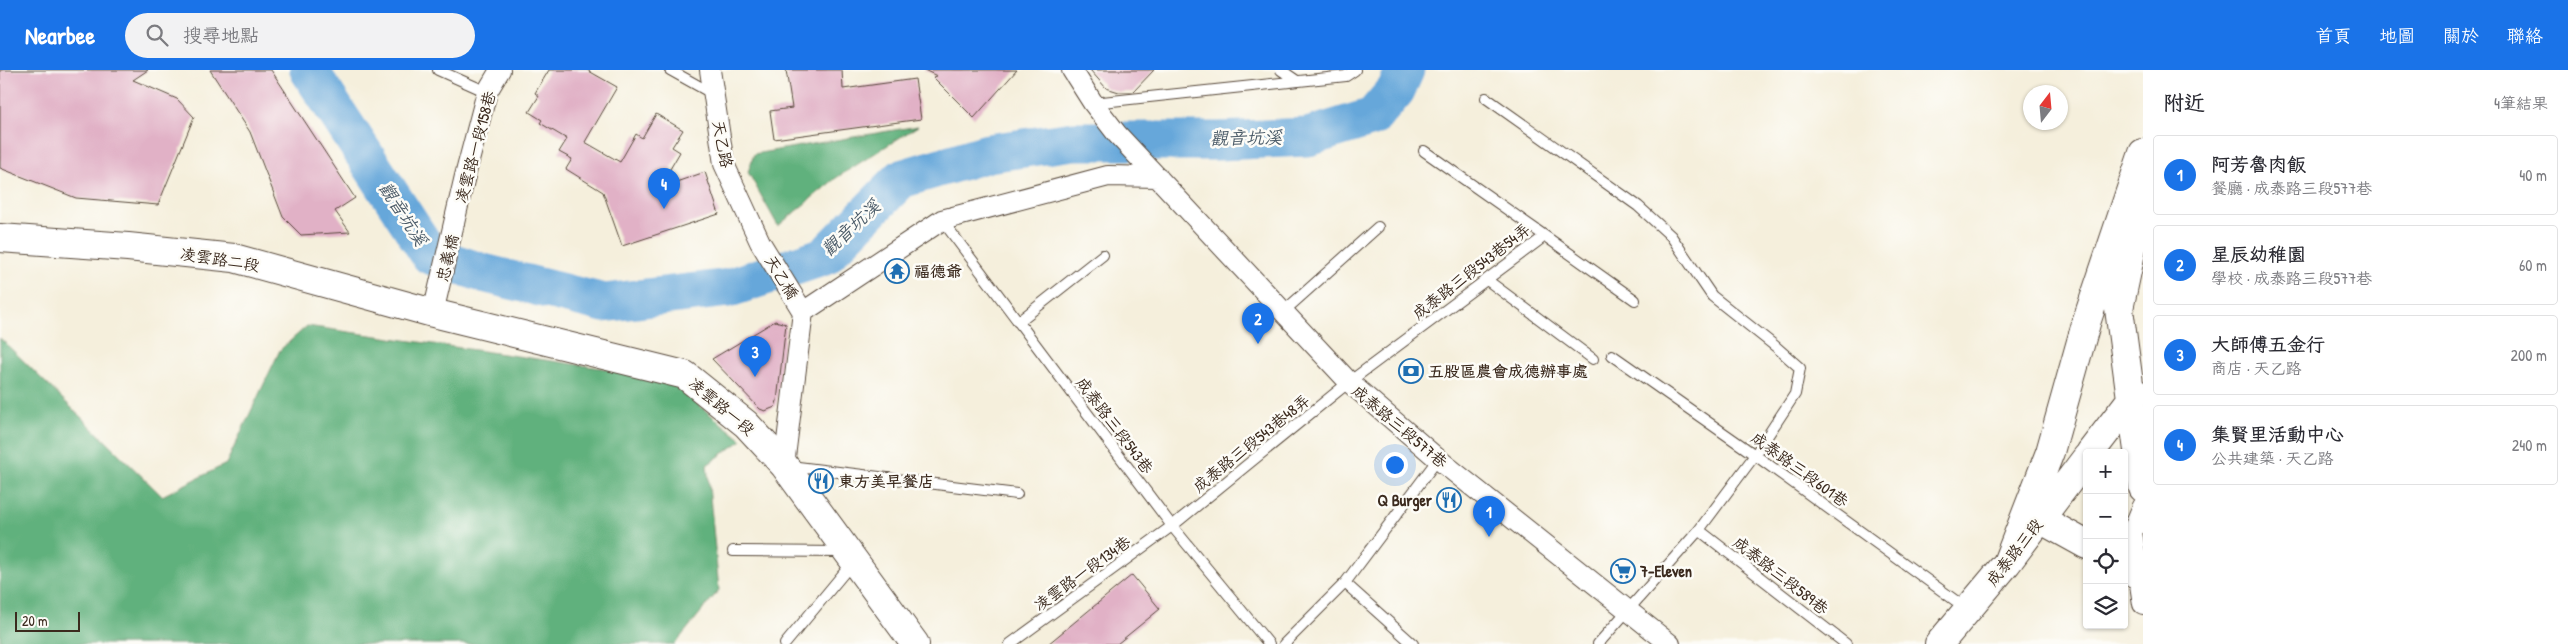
<!DOCTYPE html>
<html lang="zh-TW">
<head>
<meta charset="utf-8">
<style>
  :root { --surface:#fff; --page:#f2f2f3; --text:#2b2b33; --muted:#7c7c81; --line:#e1e1e2; --accent:#1a73e8 }
  body { margin:0; font-family:"Patrick Hand","LXGW WenKai TC",sans-serif; background:var(--page); color:var(--text) }
  .controls { position:absolute; right:15px; bottom:15px; display:grid; overflow:hidden; border-radius:5px; box-shadow:0 1px 4px #0004 }
  .controls button { width:45px; height:45px; display:grid; place-items:center; padding:0; border:0; border-bottom:1px solid var(--line); background:var(--surface); color:var(--text); font:25px sans-serif }
  .compass { position:absolute; left:2023px; top:15px; width:45px; height:45px; border-radius:50%; background:var(--surface); box-shadow:0 1px 4px #0004; rotate:16deg }
  .scale { position:absolute; left:15px; bottom:12px; width:65px; box-sizing:border-box; padding-left:5px; border:2px solid #3b2a1e; border-top:0; font-size:14px; line-height:18px; white-space:nowrap; color:#3b2a1e; -webkit-text-stroke:4px #fdfcf7; paint-order:stroke }
  .you { position:absolute; left:1394px; top:394px; width:18px; height:18px; margin:-12px; border:4px solid #fff; border-radius:50%; background:#1a73e8; box-shadow:0 0 0 8px #1a73e833 }
  .badge { display:grid; place-items:center; width:32px; height:32px; border-radius:50%; background:var(--accent); color:#fff; font-size:16px; font-weight:700 }
  .pin { position:absolute; translate:-50% -41px; filter:drop-shadow(0 1px 2px #0008) }
  .pin::after { content:''; position:absolute; top:26px; width:18px; height:15px; background:inherit; clip-path:polygon(0 0,100% 0,50% 100%) }
  .list { margin:0; padding:0; list-style:none }
  h2 { display:flex; justify-content:space-between; align-items:center; height:65px; margin:0; padding:0 20px; font-size:21px }
  h2 small { font-size:16px; font-weight:400; color:var(--muted) }
  .list li { display:grid; grid-template-columns:32px 1fr auto; gap:15px; align-items:center; box-sizing:border-box; height:80px; margin:0 10px 10px; padding:0 10px; border:1px solid var(--line); border-radius:5px }
  .list b { display:block; font-size:19px; white-space:nowrap }
  .list p { margin:0; font-size:16px; white-space:nowrap; color:var(--muted) }
  .list em { font-size:16px; font-style:normal; color:var(--muted) }
  .icon { flex:none; width:28px; height:28px; fill:none; stroke:currentColor; stroke-width:2; stroke-linecap:round; stroke-linejoin:round }
  .map { position:relative; flex:none; width:2143px; height:574px; overflow:hidden }
  header { display:flex; align-items:center; gap:30px; box-sizing:border-box; height:70px; padding:0 25px; background:var(--accent); color:#fff }
  header strong { font-size:24px }
  nav { display:flex; gap:28px; margin-inline-start:auto; font-size:18px }
  .search { width:350px; height:45px; background:var(--page); display:flex; align-items:center; gap:12px; box-sizing:border-box; padding:0 18px; border-radius:28px; color:var(--muted); font-size:19px }
  main { display:flex }
  aside { flex:1; background:var(--surface) }
  .map>svg:first-child { display:block }
  .forest { fill:#61b17d; stroke:#4e6e4e }
  .lines { fill:none; stroke-linecap:round; stroke-linejoin:round }
  .river { stroke:#66a7da; stroke-width:39 }
  .building { fill:#e1b1c6 }
  .lane-casing { stroke:#57483a; stroke-width:12 }
  .street-casing { stroke:#57483a; stroke-width:22 }
  .secondary-casing { stroke:#57483a; stroke-width:30 }
  .lane { stroke:#fff; stroke-width:10 }
  .street { stroke:#fff; stroke-width:20 }
  .secondary { stroke:#fff; stroke-width:28 }
  .labels { text-anchor:middle; stroke-width:5; stroke-linejoin:round; paint-order:stroke }
  .street-label { font-size:16px; fill:#3b2a1e; stroke:#fdfcf7 }
  .poi-label { font-size:16px; font-weight:bold; fill:#3b2a1e; stroke:#fdfcf7; text-anchor:start }
  .water-label { font-size:18px; font-style:italic; fill:#4c5c69; stroke:#fdfcf7 }
</style>
</head>
<body>
<header>
<strong>Nearbee</strong>
<div class="search"><svg class="icon" aria-label="search" viewBox="0 0 24 24"><circle cx="10" cy="10" r="6"/><path d="M15 15l6 6"/></svg>搜尋地點</div>
<nav><a>首頁</a><a>地圖</a><a>關於</a><a>聯絡</a></nav>
</header>
<main>
<div class="map">
<svg width="2143" height="574" viewBox="0 0 2143 574">
  <rect width="100%" height="100%" fill="#fdfcf7"/>
  <filter id="ink" filterUnits="userSpaceOnUse"><feTurbulence type="fractalNoise" baseFrequency=".02" numOctaves="2"/><feDisplacementMap in="SourceGraphic" scale="10" xChannelSelector="R" yChannelSelector="G"/><feConvolveMatrix kernelMatrix="1 2 1 2 8 2 1 2 1" color-interpolation-filters="sRGB"/></filter>
  <filter id="wash" filterUnits="userSpaceOnUse"><feTurbulence type="fractalNoise" baseFrequency=".0096" numOctaves="4" result="noise"/><feDisplacementMap in="SourceGraphic" scale="20" xChannelSelector="R" yChannelSelector="G"/><feGaussianBlur stdDeviation="1.12" result="paint"/><feColorMatrix in="noise" values="0 0 0 0 0 0 0 0 0 0 0 0 0 0 0 0 0 1.4 0 .05"/><feComposite in="paint" operator="in"/></filter>
  <g filter="url(#wash)">
    <rect width="100%" height="100%" fill="#f5efdc"/>
    <path class="forest" d="M918 56 836 108 778 156 748 102 754 84Z
      M307 256 664 307 742 370 707 395 719 520 675 574H0V268L162 426 226 394 280 280Z"/>
    <g class="lines">
      <path class="river" d="M309 0 430 185 483 203 604 233 729 218 825 186 901 109 988 83 1074 71H1219L1308 67 1373 47 1396 20 1405 0"/>
    </g>
    <g id="blocks">
      <path class="building" d="M0 0H148L133 10 177 29 194 47 158 135 76 128 0 98Z
        M210 0H271L355 128 335 141 350 162 301 165 283 147 250 62Z
        M549 0H587L617 17 585 72 620 92 636 64 642 68 656 44 683 60 672 77 680 82 659 118 705 102 719 144 622 176 603 122 566 99 572 89 559 82 567 69 540 53 542 50 529 42 539 26 535 23Z
        M786 0H842L843 19 915 9 921 49 774 69 770 41 792 38Z
        M924 0H1017L974 48 933 7 937 6Z
        M1090 0H1154L1133 22H1119L1106 18Z
        M775 251 786 254 777 331 775 337 765 341 760 339 712 289Z
        M1132 505 1160 539 1117 574H1048Z"/>
    </g>
  </g>
  <g filter="url(#ink)">
    <use href="#blocks" fill-opacity="0" stroke="#57483a" stroke-width="1"/>
    <g class="lines">
      <defs>
        <path id="lane" d="M438 0 487 22
          M670 0 713 24
          M1281 0 1297 11
          M1486 28 1638 136 1671 166 1712 226 1775 276 1800 298 1795 324 1755 385 1699 460 1598 574
          M1093 33 1346 6 1355 0
          M942 150 1172 456 1269 574
          M1545 166 1635 230
          M1487 210 1593 289
          M1283 242 1378 157
          M1018 252 1103 185
          M1612 285 1755 385 1967 539
          M790 396 1017 424
          M1699 460 1846 574
          M733 481 843 482
          M1345 513 1413 574
          M785 574 853 492
          M1010 574 1172 456 1349 312 1545 166 1424 81
          M1284 574 1345 513 1438 389"/>
        <path id="street" d="M710 0 724 94 760 172 803 242
          M1072 0 1093 33 1117 64 1349 312 1438 389 1670 574
          M803 242 942 150 1108 106 1158 107
          M433 243 465 106 487 22 500 0
          M784 395 803 242
          M2143 436 2132 462 2143 534"/>
        <path id="secondary" d="M2141 135 2119 239 2143 418
          M0 168 128 177 234 188 433 243 685 305 746 354 784 395 915 574
          M2090 383 2136 323
          M2040 449 2087 475
          M2007 493 2050 382 2087 250 2143 83
          M2124 497 2143 508
          M1939 574 2007 493 2087 387"/>
      </defs>
      <use href="#lane" class="lane-casing"/>
      <use href="#street" class="street-casing"/>
      <use href="#secondary" class="secondary-casing"/>
      <use href="#lane" class="lane"/>
      <use href="#street" class="street"/>
      <use href="#secondary" class="secondary"/>
    </g>
  </g>
  <defs>
    <symbol id="temple-ring" viewBox="-11 -11 22 22"><circle r="9.5" fill="#fdfcf7" stroke="#1f6fb2" stroke-width="1.5"/><path d="M0-6L5-2H3V0L6.5 2.5H4V6H1.5V3h-3V6H-4V2.5H-6.5L-3 0V-2H-5Z" fill="#1f6fb2"/></symbol>
    <symbol id="bank-ring" viewBox="-11 -11 22 22"><circle r="9.5" fill="#fdfcf7" stroke="#1f6fb2" stroke-width="1.5"/><path d="M-6-4H6V4H-6ZM0-2.3a2.3 2.3 0 1 0 0 4.6a2.3 2.3 0 1 0 0-4.6Z" fill="#1f6fb2"/></symbol>
    <symbol id="restaurant-ring" viewBox="-11 -11 22 22"><circle r="9.5" fill="#fdfcf7" stroke="#1f6fb2" stroke-width="1.5"/><path d="M-5-6h1v4h1v-4h1v4h1v-4h1v5L-1.5 .5V6h-2V.5L-5-1ZM5-6V6H3V1.5H1.5Q1.5-4 5-6Z" fill="#1f6fb2"/></symbol>
    <symbol id="supermarket-ring" viewBox="-11 -11 22 22"><circle r="9.5" fill="#fdfcf7" stroke="#1f6fb2" stroke-width="1.5"/><path d="M-6-5.5h2.5l.6 2H6L4.5 2H-2.5L-4.4-4H-6ZM-1.5 3.2a1.3 1.3 0 1 0 .1 0ZM3 3.2a1.3 1.3 0 1 0 .1 0Z" fill="#1f6fb2"/></symbol>
  </defs>
  <g fill-rule="evenodd">
    <use href="#temple-ring" x="883" y="187" width="28" height="28"/>
    <use href="#bank-ring" x="1397" y="287" width="28" height="28"/>
    <use href="#restaurant-ring" x="807" y="397" width="28" height="28"/>
    <use href="#restaurant-ring" x="1435" y="416" width="28" height="28"/>
    <use href="#supermarket-ring" x="1609" y="487" width="28" height="28"/>
  </g>
  <g class="labels">
    <g class="street-label">
      <text transform="translate(723 74) rotate(79)" y="6">天乙路</text>
      <text transform="translate(475 77) rotate(-75)" y="6">凌雲路一段158巷</text>
      <text transform="translate(447 188) rotate(-77)" y="6">忠義橋</text>
      <text transform="translate(220 189) rotate(9)" y="6">凌雲路二段</text>
      <text transform="translate(1471 201) rotate(-38)" y="6">成泰路三段543巷54弄</text>
      <text transform="translate(782 207) rotate(58)" y="6">天乙橋</text>
      <text transform="translate(722 336) rotate(40)" y="6">凌雲路一段</text>
      <text transform="translate(1115 355) rotate(53)" y="6">成泰路三段543巷</text>
      <text transform="translate(1400 356) rotate(40)" y="6">成泰路三段577巷</text>
      <text transform="translate(1251 373) rotate(-39)" y="6">成泰路三段543巷48弄</text>
      <text transform="translate(1800 399) rotate(36)" y="6">成泰路三段601巷</text>
      <text transform="translate(2014 482) rotate(-52)" y="6">成泰路三段</text>
      <text transform="translate(1082 503) rotate(-36)" y="6">凌雲路一段134巷</text>
      <text transform="translate(1781 505) rotate(38)" y="6">成泰路三段589巷</text>
    </g>
    <g class="poi-label">
      <text x="914" y="207">福德爺</text>
      <text x="1428" y="307">五股區農會成德辦事處</text>
      <text x="838" y="417">東方美早餐店</text>
      <text x="1432" y="436" text-anchor="end">Q Burger</text>
      <text x="1640" y="507">7-Eleven</text>
    </g>
    <g class="water-label">
      <text transform="translate(1246 68) rotate(-1)" y="6">觀音坑溪</text>
      <text transform="translate(403 144) rotate(57)" y="6">觀音坑溪</text>
      <text transform="translate(851 158) rotate(-43)" y="6">觀音坑溪</text>
    </g>
  </g>
</svg>
<div class="controls">
<button>+</button>
<button>−</button>
<button><svg class="icon" aria-label="locate" viewBox="0 0 24 24"><circle cx="12" cy="12" r="6"/><path d="M12 2v4M12 18v4M2 12h4M18 12h4"/></svg></button>
<button><svg class="icon" aria-label="layers" viewBox="0 0 24 24"><path d="M12 4l9 5-9 5-9-5zM3 14l9 5 9-5"/></svg></button>
</div>
<svg class="compass" viewBox="-18 -18 36 36"><path d="M0-13l5 13h-10z" fill="#e53935"/><path d="M0 13l5-13h-10z" fill="#7c7c81"/></svg>
<div class="scale">20 m</div>
<div class="you"></div>
<div class="pin badge" style="left:1489px;top:467px">1</div>
<div class="pin badge" style="left:1258px;top:274px">2</div>
<div class="pin badge" style="left:755px;top:307px">3</div>
<div class="pin badge" style="left:664px;top:139px">4</div>
</div>
<aside>
<h2>附近<small>4筆結果</small></h2>
<ul class="list">
<li><span class="badge">1</span><div><b>阿芳魯肉飯</b><p>餐廳 · 成泰路三段577巷</p></div><em>40 m</em></li>
<li><span class="badge">2</span><div><b>星辰幼稚園</b><p>學校 · 成泰路三段577巷</p></div><em>60 m</em></li>
<li><span class="badge">3</span><div><b>大師傅五金行</b><p>商店 · 天乙路</p></div><em>200 m</em></li>
<li><span class="badge">4</span><div><b>集賢里活動中心</b><p>公共建築 · 天乙路</p></div><em>240 m</em></li>
</ul>
</aside>
</main>
</body>
</html>
